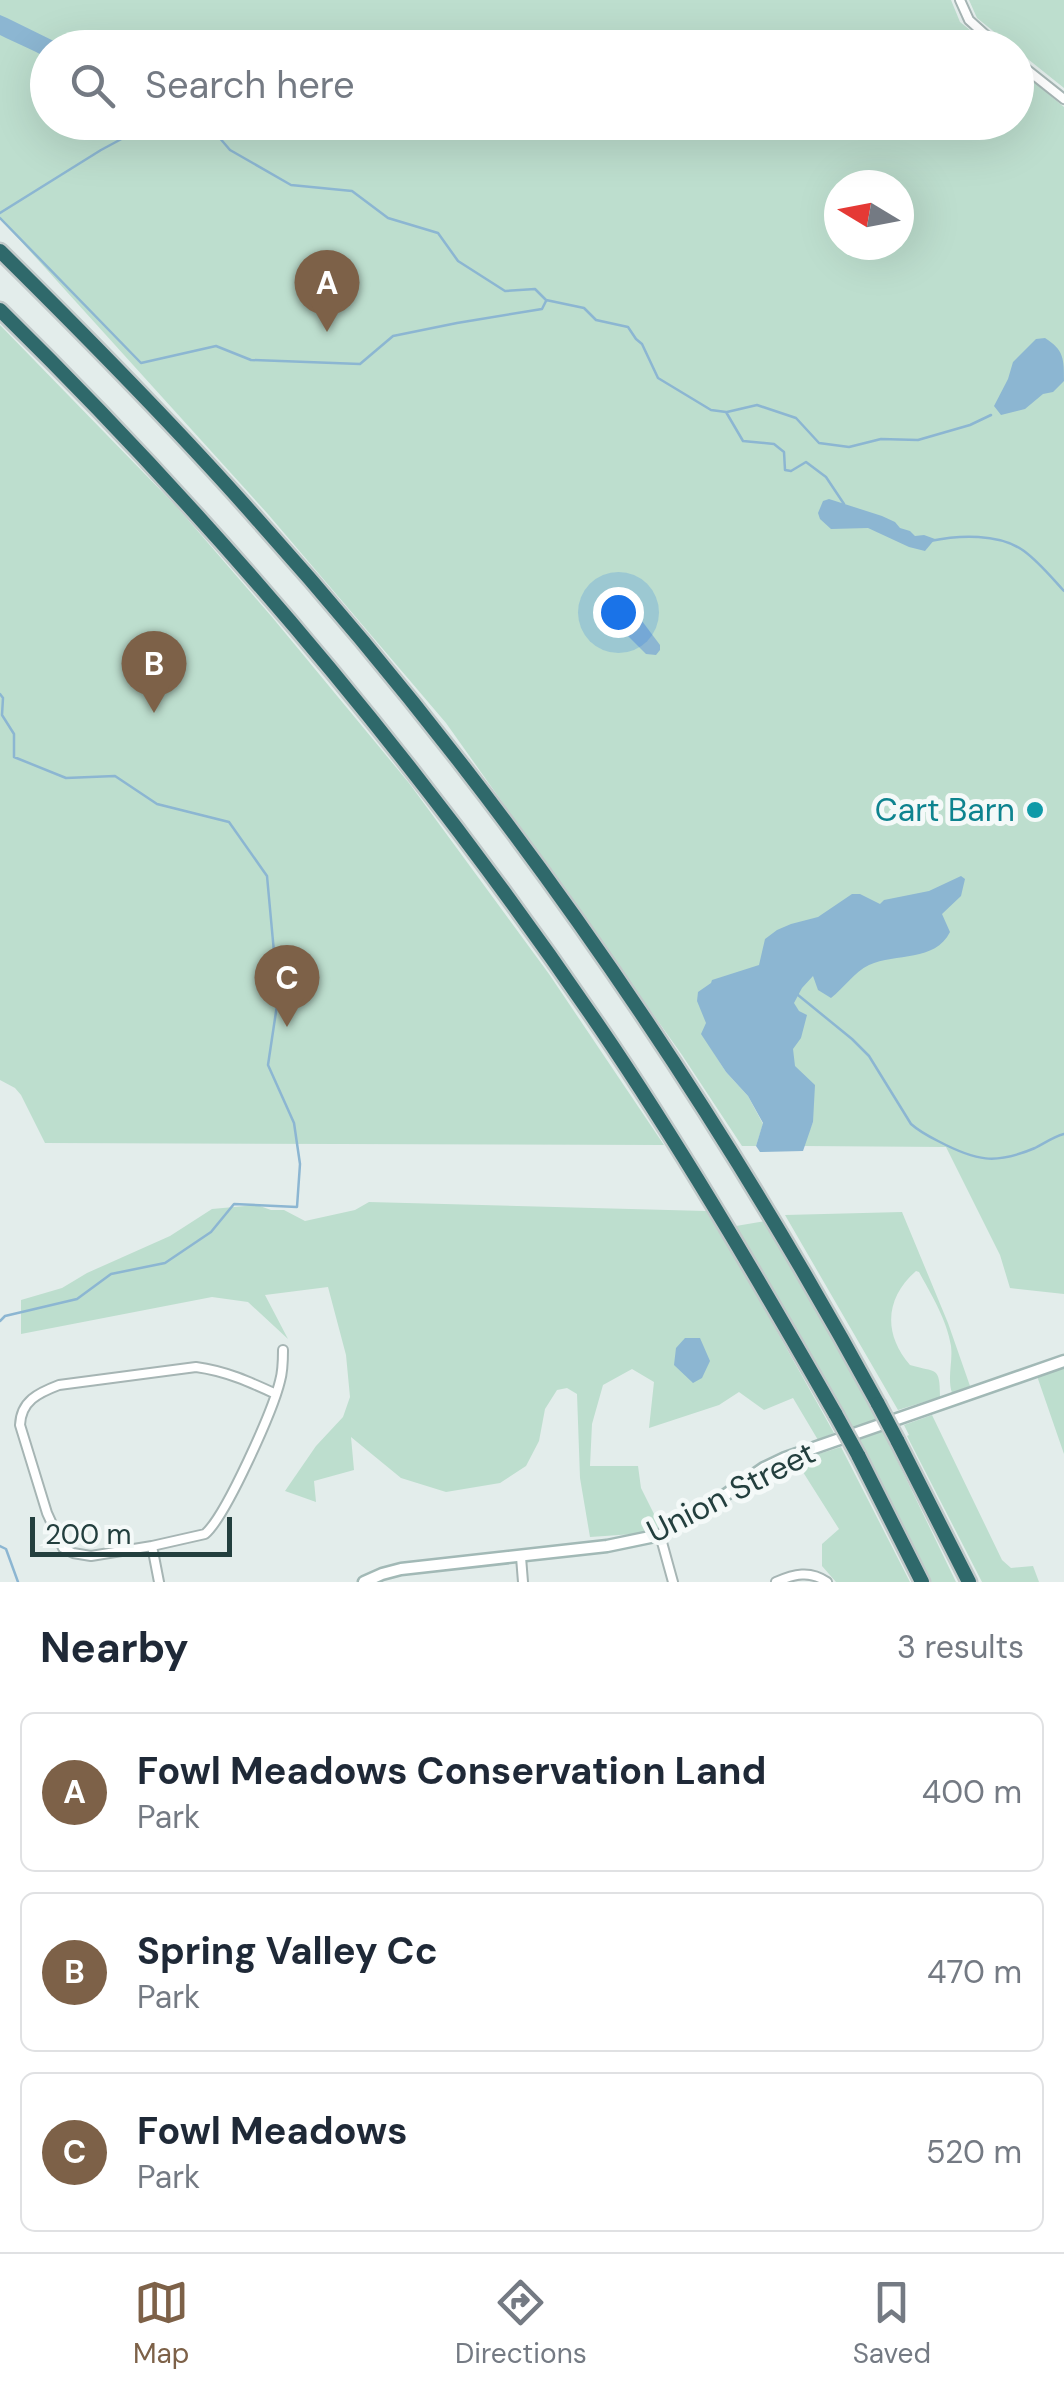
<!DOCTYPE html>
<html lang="en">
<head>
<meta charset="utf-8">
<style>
  :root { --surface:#fff; --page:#f2f2f3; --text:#1f2937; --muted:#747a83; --line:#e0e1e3; --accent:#7d6148 }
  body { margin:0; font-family:"DM Sans",sans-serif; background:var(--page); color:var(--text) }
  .compass { position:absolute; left:824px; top:170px; width:90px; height:90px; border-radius:50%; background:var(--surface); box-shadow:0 10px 40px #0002; rotate:280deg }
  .scale { position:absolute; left:30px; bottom:25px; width:202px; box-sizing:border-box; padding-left:10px; border:5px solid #233f3e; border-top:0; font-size:28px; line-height:35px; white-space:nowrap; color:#233f3e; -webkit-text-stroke:8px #f4f9f8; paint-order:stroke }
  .you { position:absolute; left:618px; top:612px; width:35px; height:35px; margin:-25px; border:8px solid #fff; border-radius:50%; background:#1a73e8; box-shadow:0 0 0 15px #1a73e833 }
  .badge { display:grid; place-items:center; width:65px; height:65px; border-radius:50%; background:var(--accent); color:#fff; font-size:32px; font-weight:700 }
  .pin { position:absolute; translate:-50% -82px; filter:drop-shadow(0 2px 5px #0008) }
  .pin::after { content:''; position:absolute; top:52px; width:35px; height:30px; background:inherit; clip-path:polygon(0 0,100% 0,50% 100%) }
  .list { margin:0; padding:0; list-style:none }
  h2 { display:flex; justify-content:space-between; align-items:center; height:130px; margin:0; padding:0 40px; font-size:42px }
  h2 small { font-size:32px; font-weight:400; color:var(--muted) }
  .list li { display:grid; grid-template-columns:65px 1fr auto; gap:30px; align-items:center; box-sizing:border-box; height:160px; margin:0 20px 20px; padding:0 20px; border:2px solid var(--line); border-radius:15px }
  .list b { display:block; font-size:38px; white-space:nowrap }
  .list p { margin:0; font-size:32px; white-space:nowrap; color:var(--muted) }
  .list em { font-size:32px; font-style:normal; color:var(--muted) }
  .icon { flex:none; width:55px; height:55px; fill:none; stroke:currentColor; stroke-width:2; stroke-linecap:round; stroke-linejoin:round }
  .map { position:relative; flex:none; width:1064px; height:1582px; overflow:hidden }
  .search { position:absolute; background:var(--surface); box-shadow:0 10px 40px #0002; left:30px; right:30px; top:30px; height:110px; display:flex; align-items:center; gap:25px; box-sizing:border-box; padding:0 35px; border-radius:55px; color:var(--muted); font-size:38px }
  .sheet { height:670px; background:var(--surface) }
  nav { display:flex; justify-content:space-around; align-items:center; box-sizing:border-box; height:140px; border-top:2px solid var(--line); background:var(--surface); font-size:28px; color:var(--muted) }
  nav a { display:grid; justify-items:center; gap:5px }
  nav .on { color:var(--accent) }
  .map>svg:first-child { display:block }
  .green { fill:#bddece; fill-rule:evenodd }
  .water { fill:#8cb6d2 }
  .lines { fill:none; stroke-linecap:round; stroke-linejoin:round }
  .stream { stroke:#8cb6d2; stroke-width:2.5 }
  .street-casing { stroke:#a6b5b4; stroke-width:12 }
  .secondary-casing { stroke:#a2b9b6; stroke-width:15 }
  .highway-casing { stroke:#c1c9c9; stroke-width:19 }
  .street { stroke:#fff; stroke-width:8 }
  .secondary { stroke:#fff; stroke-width:10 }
  .highway { stroke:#2f696b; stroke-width:14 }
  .highway-bridge-casing { stroke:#c1c9c9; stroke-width:19; stroke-linecap:butt }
  .highway-bridge { stroke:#2f696b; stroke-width:14 }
  .culture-dot { fill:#0f9aa8; stroke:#f4f9f8; stroke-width:4 }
  .labels { text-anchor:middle; stroke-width:10; stroke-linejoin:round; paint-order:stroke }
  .culture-label { font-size:32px; fill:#0d838f; stroke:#f4f9f8; text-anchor:end }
  .street-label { font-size:32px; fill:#233f3e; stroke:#f4f9f8 }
</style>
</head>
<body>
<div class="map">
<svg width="1064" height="1582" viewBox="0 0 1064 1582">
  <rect width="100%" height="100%" fill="#e3edeb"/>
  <path class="green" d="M0 0H951L960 22 991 47 48 48V122H1016L1017 68 1064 107V1294L1010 1288 1000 1255 946 1147 803 1146 813 1122 702 1034 726 1072 748 1096 763 1124 756 1146H742L682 1055 446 723 267 513 0 218ZM839 185H899V245H839Z
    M969 0H1064V88L977 18Z
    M0 325 177 507 272 617 409 783 549 974 664 1145 45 1143 21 1095 15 1088 0 1080Z
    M369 1202 706 1211 746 1276 834 1433 818 1440 793 1398 764 1410 739 1392 719 1405 649 1428 654 1382 632 1369 603 1385 592 1424 590 1466H638L641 1488 661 1528 634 1534 590 1537 580 1478 577 1394 567 1388 557 1390 545 1409 539 1441 526 1466 500 1483 446 1492 401 1478 351 1437 354 1470 314 1481 316 1502 285 1491 316 1446 343 1417 350 1397 346 1355 328 1287 265 1295 288 1339 248 1302 212 1297 21 1334V1300L62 1288 87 1273 170 1236 212 1209 257 1205 271 1210H284L305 1221 355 1210Z
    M902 1212 948 1323 970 1386 952 1393C947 1378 953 1362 951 1346 947 1320 931 1294 919 1272L916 1271C885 1298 883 1334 910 1365 936 1373 940 1365 940 1397L898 1410 785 1215Z
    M765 1221 870 1406 877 1420 852 1429 736 1226Z
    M1064 1367V1454L1037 1376Z
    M932 1415 1002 1560 1011 1568 1033 1566 1039 1582H982L907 1436 909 1435 904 1425Z
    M883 1431 956 1582H930L858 1438Z
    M841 1447 910 1582H836L822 1566V1544L839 1529 796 1461Z"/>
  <path class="water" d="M0 15 7 18 66 47 48 48 47 58C32 49 16 43 0 35Z
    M1045 338C1064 350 1064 359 1064 381L1053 392 1043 394 1025 409 1001 415 994 406 1008 379 1013 362 1036 339Z
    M829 499 882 516 895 522 900 528 910 531 915 536 924 535 935 539 925 551 909 547 868 528 831 529 820 519 818 513 823 501Z
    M624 596 631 600 639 617 660 645V650L656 655 646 654 628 636 617 607Z
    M961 876 965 879 961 896 942 914 950 932C935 962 896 953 869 965 854 972 844 988 831 998L818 990 813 976 802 988 794 1003 799 1011 807 1015 801 1038 793 1049 795 1066 815 1085 813 1122 803 1151 760 1152 756 1146 763 1123 748 1096 726 1072 701 1034 706 1023 697 1001 698 992 711 983 712 980 759 965 765 939 777 930 791 924 818 917 852 894H860L880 904 884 900 929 891Z
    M685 1338H700L710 1361 702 1378 693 1383 674 1365 676 1348Z"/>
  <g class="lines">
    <path class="stream" d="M738 48 764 39 779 38
      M206 122 230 150 291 185 352 191 388 218 438 233 458 261 505 291 535 289 546 300 584 308 596 320 628 327 636 339 642 344 658 378 711 410 726 412 743 441 774 444 784 452 785 470 791 471 806 462 826 477 844 504
      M0 213 101 150 153 122
      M0 218 141 363 216 346 251 360 360 364 393 336 457 323 542 309 546 301
      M727 412 757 405 796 418 819 443 849 447 881 439 918 440 970 425 991 415
      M930 541C959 535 999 533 1024 551 1039 562 1052 578 1064 591
      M0 694 3 698 2 715 14 734V757L66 778 115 776 157 804 229 822 267 876 275 963 277 1005 268 1065 294 1123 300 1164 297 1207 234 1204 211 1232 165 1263 111 1274 77 1299 5 1316 0 1321
      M798 995 852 1039 869 1056 911 1124C920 1132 928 1136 938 1141 976 1161 995 1165 1035 1148 1045 1143 1053 1137 1064 1134
      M0 1546 6 1549 18 1582"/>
    <defs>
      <path id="street" d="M960 0 969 20 1000 48
        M1016 61 1064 99
        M660 1535 673 1582
        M152 1546 91 1556 73 1553 63 1548 47 1513 20 1425C21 1401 38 1393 59 1385L196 1367C226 1371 250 1382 276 1394
        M521 1557 523 1582
        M159 1582 152 1546 205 1534C226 1516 273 1410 280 1381 283 1371 283 1360 283 1350
        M776 1582C794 1574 810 1570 827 1582"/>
      <path id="secondary" d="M364 1582 382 1574 401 1569 607 1546 660 1535 701 1512 764 1468 785 1458 1064 1361"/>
      <path id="highway" d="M0 251C88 338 175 426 257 519 498 787 705 1087 878 1404
        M0 310C229 535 434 781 613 1047 693 1167 765 1291 836 1415
        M897 1440 969 1582
        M858 1455 922 1582"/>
    </defs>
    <use href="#street" class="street-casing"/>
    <use href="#secondary" class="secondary-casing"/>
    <use href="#highway" class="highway-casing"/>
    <use href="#street" class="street"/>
    <use href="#secondary" class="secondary"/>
    <use href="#highway" class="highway"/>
    <defs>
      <path id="highway-bridge" d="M878 1404 897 1440
        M836 1415 858 1455"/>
    </defs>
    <use href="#highway-bridge" class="highway-bridge-casing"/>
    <use href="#highway-bridge" class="highway-bridge"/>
  </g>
  <circle class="culture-dot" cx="1035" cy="810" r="10"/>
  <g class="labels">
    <g class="culture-label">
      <text x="1015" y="821">Cart Barn</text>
    </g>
    <g class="street-label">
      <text transform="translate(731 1492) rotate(-27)" y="11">Union Street</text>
    </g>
  </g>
</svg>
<svg class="compass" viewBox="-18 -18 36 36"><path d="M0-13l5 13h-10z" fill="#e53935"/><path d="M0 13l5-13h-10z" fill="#747a83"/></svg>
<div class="scale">200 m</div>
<div class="you"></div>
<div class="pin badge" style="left:327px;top:332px">A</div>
<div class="pin badge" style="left:154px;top:713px">B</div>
<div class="pin badge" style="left:287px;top:1027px">C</div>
<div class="search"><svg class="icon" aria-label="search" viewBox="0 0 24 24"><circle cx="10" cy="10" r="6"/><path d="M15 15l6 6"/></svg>Search here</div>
</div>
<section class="sheet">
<h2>Nearby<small>3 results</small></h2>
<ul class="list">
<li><span class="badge">A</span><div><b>Fowl Meadows Conservation Land</b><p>Park</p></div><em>400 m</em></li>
<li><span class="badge">B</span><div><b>Spring Valley Cc</b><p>Park</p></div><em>470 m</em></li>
<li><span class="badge">C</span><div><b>Fowl Meadows</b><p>Park</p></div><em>520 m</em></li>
</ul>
</section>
<nav>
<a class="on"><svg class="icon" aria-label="map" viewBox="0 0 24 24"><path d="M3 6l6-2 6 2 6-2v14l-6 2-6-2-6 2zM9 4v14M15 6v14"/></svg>Map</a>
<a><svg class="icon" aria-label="directions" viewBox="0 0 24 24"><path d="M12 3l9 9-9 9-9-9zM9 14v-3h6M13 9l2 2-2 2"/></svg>Directions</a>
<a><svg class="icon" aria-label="saved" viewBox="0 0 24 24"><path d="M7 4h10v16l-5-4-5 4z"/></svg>Saved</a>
</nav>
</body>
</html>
